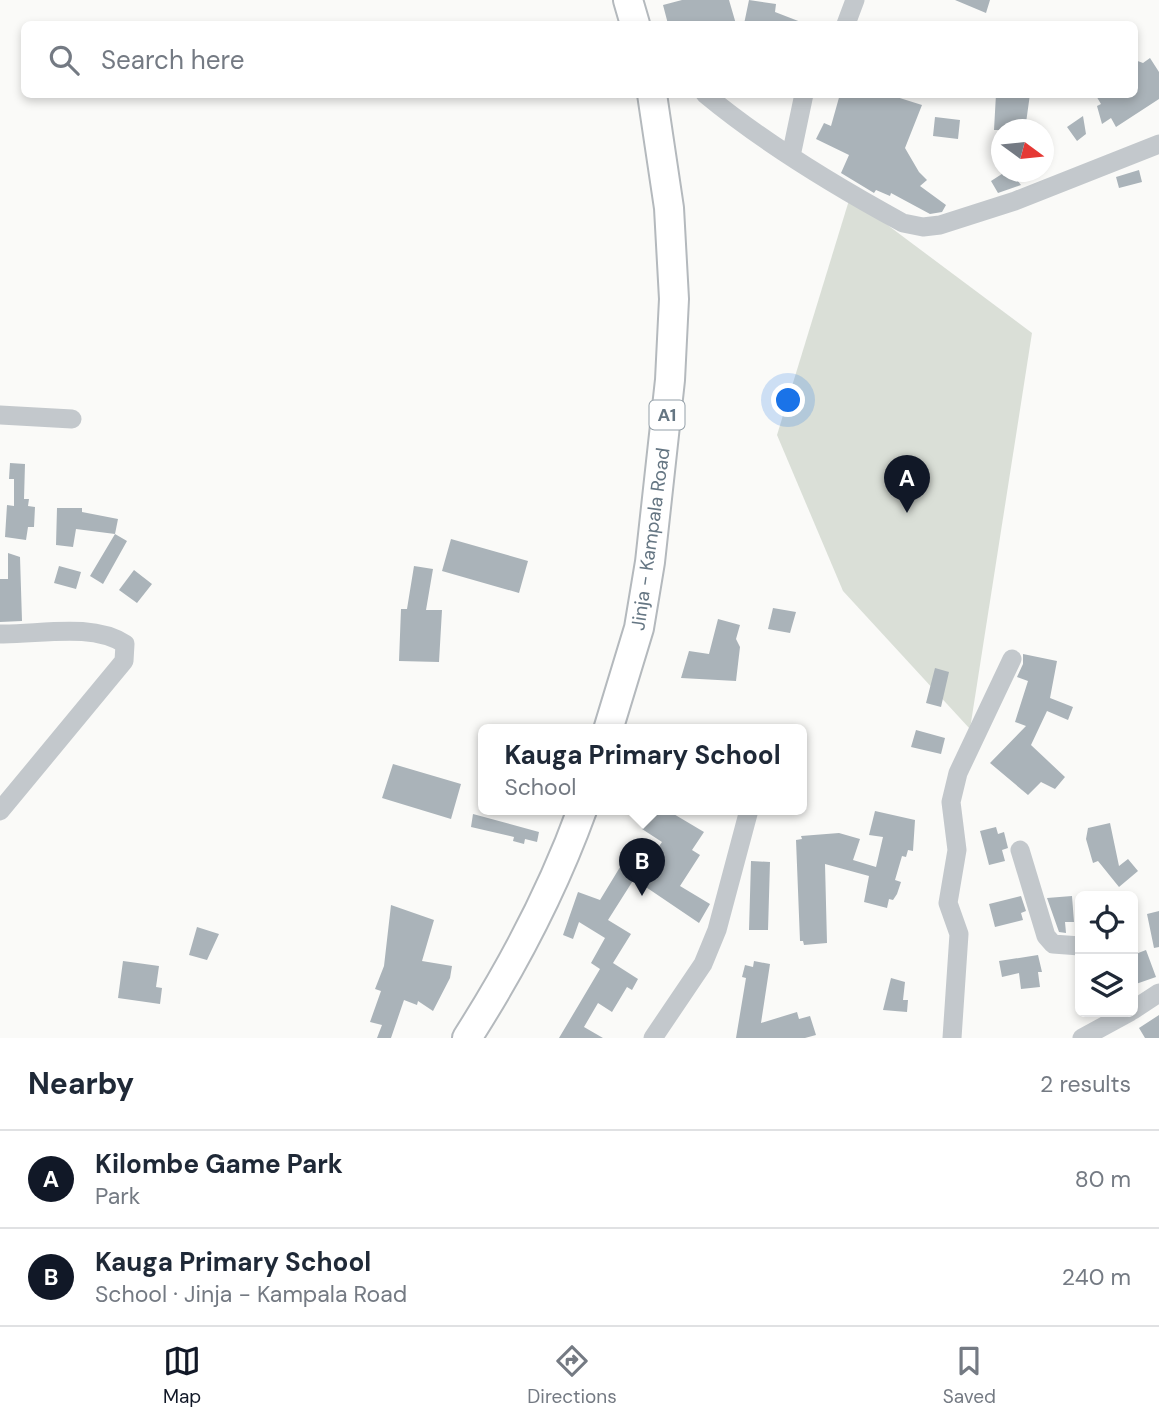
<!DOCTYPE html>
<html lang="en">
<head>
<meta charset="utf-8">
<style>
  :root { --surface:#fff; --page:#f2f2f3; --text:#1f2937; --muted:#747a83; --line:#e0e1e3; --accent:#111827 }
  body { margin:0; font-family:"DM Sans",sans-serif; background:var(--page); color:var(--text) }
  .controls { position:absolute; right:21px; bottom:21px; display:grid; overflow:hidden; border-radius:10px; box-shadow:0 4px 10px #0003 }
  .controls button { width:63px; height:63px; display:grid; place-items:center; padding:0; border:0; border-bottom:2px solid var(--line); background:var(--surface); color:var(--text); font:35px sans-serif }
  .compass { position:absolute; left:991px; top:119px; width:63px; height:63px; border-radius:50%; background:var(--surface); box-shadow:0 4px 10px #0003; rotate:105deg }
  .you { position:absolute; left:789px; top:401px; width:24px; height:24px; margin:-18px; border:5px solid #fff; border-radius:50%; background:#1a73e8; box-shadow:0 0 0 10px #1a73e833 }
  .badge { display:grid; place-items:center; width:46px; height:46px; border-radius:50%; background:var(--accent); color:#fff; font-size:23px; font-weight:700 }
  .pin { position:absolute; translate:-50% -58px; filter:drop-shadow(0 2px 4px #0008) }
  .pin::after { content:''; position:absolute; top:37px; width:24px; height:21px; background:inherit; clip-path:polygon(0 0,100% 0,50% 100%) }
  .popup { position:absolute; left:478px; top:724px; width:329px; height:91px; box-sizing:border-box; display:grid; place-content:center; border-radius:10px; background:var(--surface); filter:drop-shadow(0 2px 5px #0005); font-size:23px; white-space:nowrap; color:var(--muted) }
  .popup b { font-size:26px; color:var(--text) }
  .popup::after { content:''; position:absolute; left:50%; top:100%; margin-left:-14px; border:14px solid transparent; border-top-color:var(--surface) }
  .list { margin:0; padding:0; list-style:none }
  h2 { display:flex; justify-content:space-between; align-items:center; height:91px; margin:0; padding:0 28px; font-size:30px }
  h2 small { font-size:23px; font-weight:400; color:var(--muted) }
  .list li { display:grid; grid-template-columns:46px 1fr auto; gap:21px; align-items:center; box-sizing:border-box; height:98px; padding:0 28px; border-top:2px solid var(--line) }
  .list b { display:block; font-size:26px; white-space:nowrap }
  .list p { margin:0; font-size:23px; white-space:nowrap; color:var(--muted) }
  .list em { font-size:23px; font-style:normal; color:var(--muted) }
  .icon { flex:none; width:38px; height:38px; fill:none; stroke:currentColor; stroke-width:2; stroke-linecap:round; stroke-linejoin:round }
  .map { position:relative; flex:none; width:1159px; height:1038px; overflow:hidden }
  .search { position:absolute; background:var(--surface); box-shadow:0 4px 10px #0003; left:21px; right:21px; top:21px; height:77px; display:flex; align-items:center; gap:18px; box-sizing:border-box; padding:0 24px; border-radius:10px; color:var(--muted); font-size:26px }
  .sheet { height:287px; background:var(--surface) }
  nav { display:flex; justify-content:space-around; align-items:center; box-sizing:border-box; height:98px; border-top:2px solid var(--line); background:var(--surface); font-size:19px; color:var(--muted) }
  nav a { display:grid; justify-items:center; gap:4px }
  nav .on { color:var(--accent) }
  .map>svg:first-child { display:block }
  .green { fill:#dadfd7 }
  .building { fill:#aab3b9 }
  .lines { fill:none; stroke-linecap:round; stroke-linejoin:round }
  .highway-casing { stroke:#b4b9bd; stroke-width:32 }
  .minor { stroke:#c3c8cc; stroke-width:19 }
  .highway { stroke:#fff; stroke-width:28 }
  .labels { text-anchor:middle; stroke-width:7; stroke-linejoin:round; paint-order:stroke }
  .shield { fill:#fff; stroke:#939fa8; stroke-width:2 }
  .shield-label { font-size:18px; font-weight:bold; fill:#657683 }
  .street-label { font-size:19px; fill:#657683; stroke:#fff }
</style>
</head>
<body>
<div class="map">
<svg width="1159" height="1038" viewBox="0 0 1159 1038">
  <rect width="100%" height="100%" fill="#fafaf8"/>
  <path class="green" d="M850 197 1032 333 970 729 843 591 777 435Z"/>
  <path class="building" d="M682 0H729L736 24H668L663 5Z
    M749 0 776 4 775 12 806 24H744Z
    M955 0H990L986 13Z
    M1150 58 1159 72V99L1116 127 1111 118 1102 124 1097 106 1101 104 1095 94H1135V60L1143 63Z
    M840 94H887L922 105 905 148 919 172 927 180 920 186 946 205 942 212 930 214 891 193 890 196 876 190 874 193 841 173 849 155 816 139 824 123 831 126Z
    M996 94H1030L1025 130H994Z
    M1083 116 1086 134 1077 141 1067 127Z
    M935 117 960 120 958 139 933 136Z
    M1139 170 1142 182 1119 188 1116 177Z
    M1005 172H1011L1021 185 998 193 991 181Z
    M10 463 25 464 24 499H29L28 506 35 507 34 527H28L26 540 5 537 7 505 14 506V479H9Z
    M57 508H82V512L118 519 115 534 76 529 73 547 56 545Z
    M115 534 127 541 103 584 90 576Z
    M451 539 528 561 519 593 442 571Z
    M8 553 20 557 22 621 0 622V579H8Z
    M59 566 81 572 76 589 54 583Z
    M414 566 433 569 426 610H442L439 662 399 661 401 609H407Z
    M134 570 152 584 137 603 119 590Z
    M773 608 796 612 790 633 768 629Z
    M718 619 740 625 736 639 740 647 736 681 681 678 689 651 709 654Z
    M1023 654 1057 661 1050 698 1073 707 1068 720 1047 711 1031 745 1065 777 1055 789 1041 782 1028 795 990 763 1026 726 1015 722 1028 681 1017 677 1023 664Z
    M935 668 949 672 941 707 926 703Z
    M916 730 945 738 941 754 911 747Z
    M393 764 461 784 451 819 382 798Z
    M655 810H667L704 832 692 850 700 855 680 886 710 904 699 923 634 879 608 920 631 934 613 963 638 979 632 990 627 987 612 1012 598 1003 584 1027 603 1038H559L600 969 591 963 605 938 579 922 573 939 563 935 578 892 600 900 628 854 646 865 662 842 642 829Z
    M875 811 915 820 913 851 908 850 906 857 902 856 895 880 901 882 897 894 893 900 889 899 887 908 864 902 869 876 825 864 827 943 804 945 803 941H800L796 840 802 839 801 836 839 833 860 839 853 860 876 867 883 837 869 835Z
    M473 814 539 832 537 842 525 839 524 844 513 841 514 837 471 827Z
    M1110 823 1119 866 1128 859 1138 871 1119 887 1098 861 1093 863 1086 839 1088 828Z
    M996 827 998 834 1004 832 1008 848 1002 850 1005 861 989 865 980 831Z
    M751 861 770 862 768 930H749Z
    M1021 896 1026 911 1021 913 1023 920 995 927 989 904Z
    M1072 896 1074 922H1065L1066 933 1059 932 1047 898Z
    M391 905 434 920 422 961 452 966 450 978 433 1011 418 1001 417 1005 404 1000 391 1038H377L382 1025 370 1022 381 991 375 989 384 966Z
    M1159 911V947L1154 948 1147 914Z
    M197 927 219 934 207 960 189 955Z
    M1146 950 1156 977 1133 985V955Z
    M1038 955 1042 972H1038L1040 987 1021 989 1019 973 1002 977 999 961Z
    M123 961 159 966 156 987 162 988 160 1004 118 998Z
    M754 961 770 964 761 1023 797 1012 799 1019 810 1016 816 1035 805 1038H736L746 978 742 977 745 965 753 967Z
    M891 978 905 982 903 1000H908L907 1012 883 1010Z
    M1159 1015V1038H1145L1139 1028Z"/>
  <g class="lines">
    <defs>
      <path id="highway" d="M628 0 635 24
        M608 730 639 628 650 562 670 380 674 299 669 208 652 94
        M467 1038C513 966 553 890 582 810"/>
    </defs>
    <use href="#highway" class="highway-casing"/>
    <path class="minor" d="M846 24 855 0
      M705 94C765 144 835 186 903 223L923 227 940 225 1015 201 1159 144
      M791 156 804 94
      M0 415 72 419
      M0 634C38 635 91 622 125 644L124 661 0 811
      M1020 850 1046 936 1053 944 1080 946
      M1133 1010 1159 993
      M653 1038 703 964 717 930 749 810
      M952 1038 959 934 948 903 957 850 951 802 958 773 1012 659
      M1082 1038 1130 1012"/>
    <use href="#highway" class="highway"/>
  </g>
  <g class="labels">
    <rect class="shield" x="649.5" y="400.5" width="35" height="29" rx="5"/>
    <g class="shield-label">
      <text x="667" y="421">A1</text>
    </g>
    <g class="street-label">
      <text transform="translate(650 539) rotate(-82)" y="7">Jinja - Kampala Road</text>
    </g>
  </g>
</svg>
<div class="controls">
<button><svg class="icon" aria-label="locate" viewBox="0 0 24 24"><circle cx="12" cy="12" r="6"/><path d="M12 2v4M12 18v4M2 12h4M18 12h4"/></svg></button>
<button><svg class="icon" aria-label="layers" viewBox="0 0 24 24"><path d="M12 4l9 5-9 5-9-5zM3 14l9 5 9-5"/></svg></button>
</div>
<svg class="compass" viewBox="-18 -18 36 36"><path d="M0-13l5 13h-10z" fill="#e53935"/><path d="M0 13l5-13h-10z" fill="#747a83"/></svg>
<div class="you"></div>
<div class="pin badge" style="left:907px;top:513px">A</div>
<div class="pin badge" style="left:642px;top:896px">B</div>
<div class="popup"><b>Kauga Primary School</b>School</div>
<div class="search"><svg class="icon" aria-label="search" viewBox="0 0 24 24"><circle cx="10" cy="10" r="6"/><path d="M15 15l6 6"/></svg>Search here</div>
</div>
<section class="sheet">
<h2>Nearby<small>2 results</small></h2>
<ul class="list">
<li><span class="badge">A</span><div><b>Kilombe Game Park</b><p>Park</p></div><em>80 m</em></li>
<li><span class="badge">B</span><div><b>Kauga Primary School</b><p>School · Jinja - Kampala Road</p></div><em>240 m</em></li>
</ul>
</section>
<nav>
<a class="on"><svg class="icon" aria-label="map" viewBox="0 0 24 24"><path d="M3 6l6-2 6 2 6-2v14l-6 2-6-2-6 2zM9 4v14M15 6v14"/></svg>Map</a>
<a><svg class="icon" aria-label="directions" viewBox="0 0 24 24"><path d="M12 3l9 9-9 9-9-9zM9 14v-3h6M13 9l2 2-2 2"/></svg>Directions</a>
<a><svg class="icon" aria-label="saved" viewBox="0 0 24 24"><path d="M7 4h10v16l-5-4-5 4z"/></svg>Saved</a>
</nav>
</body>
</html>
